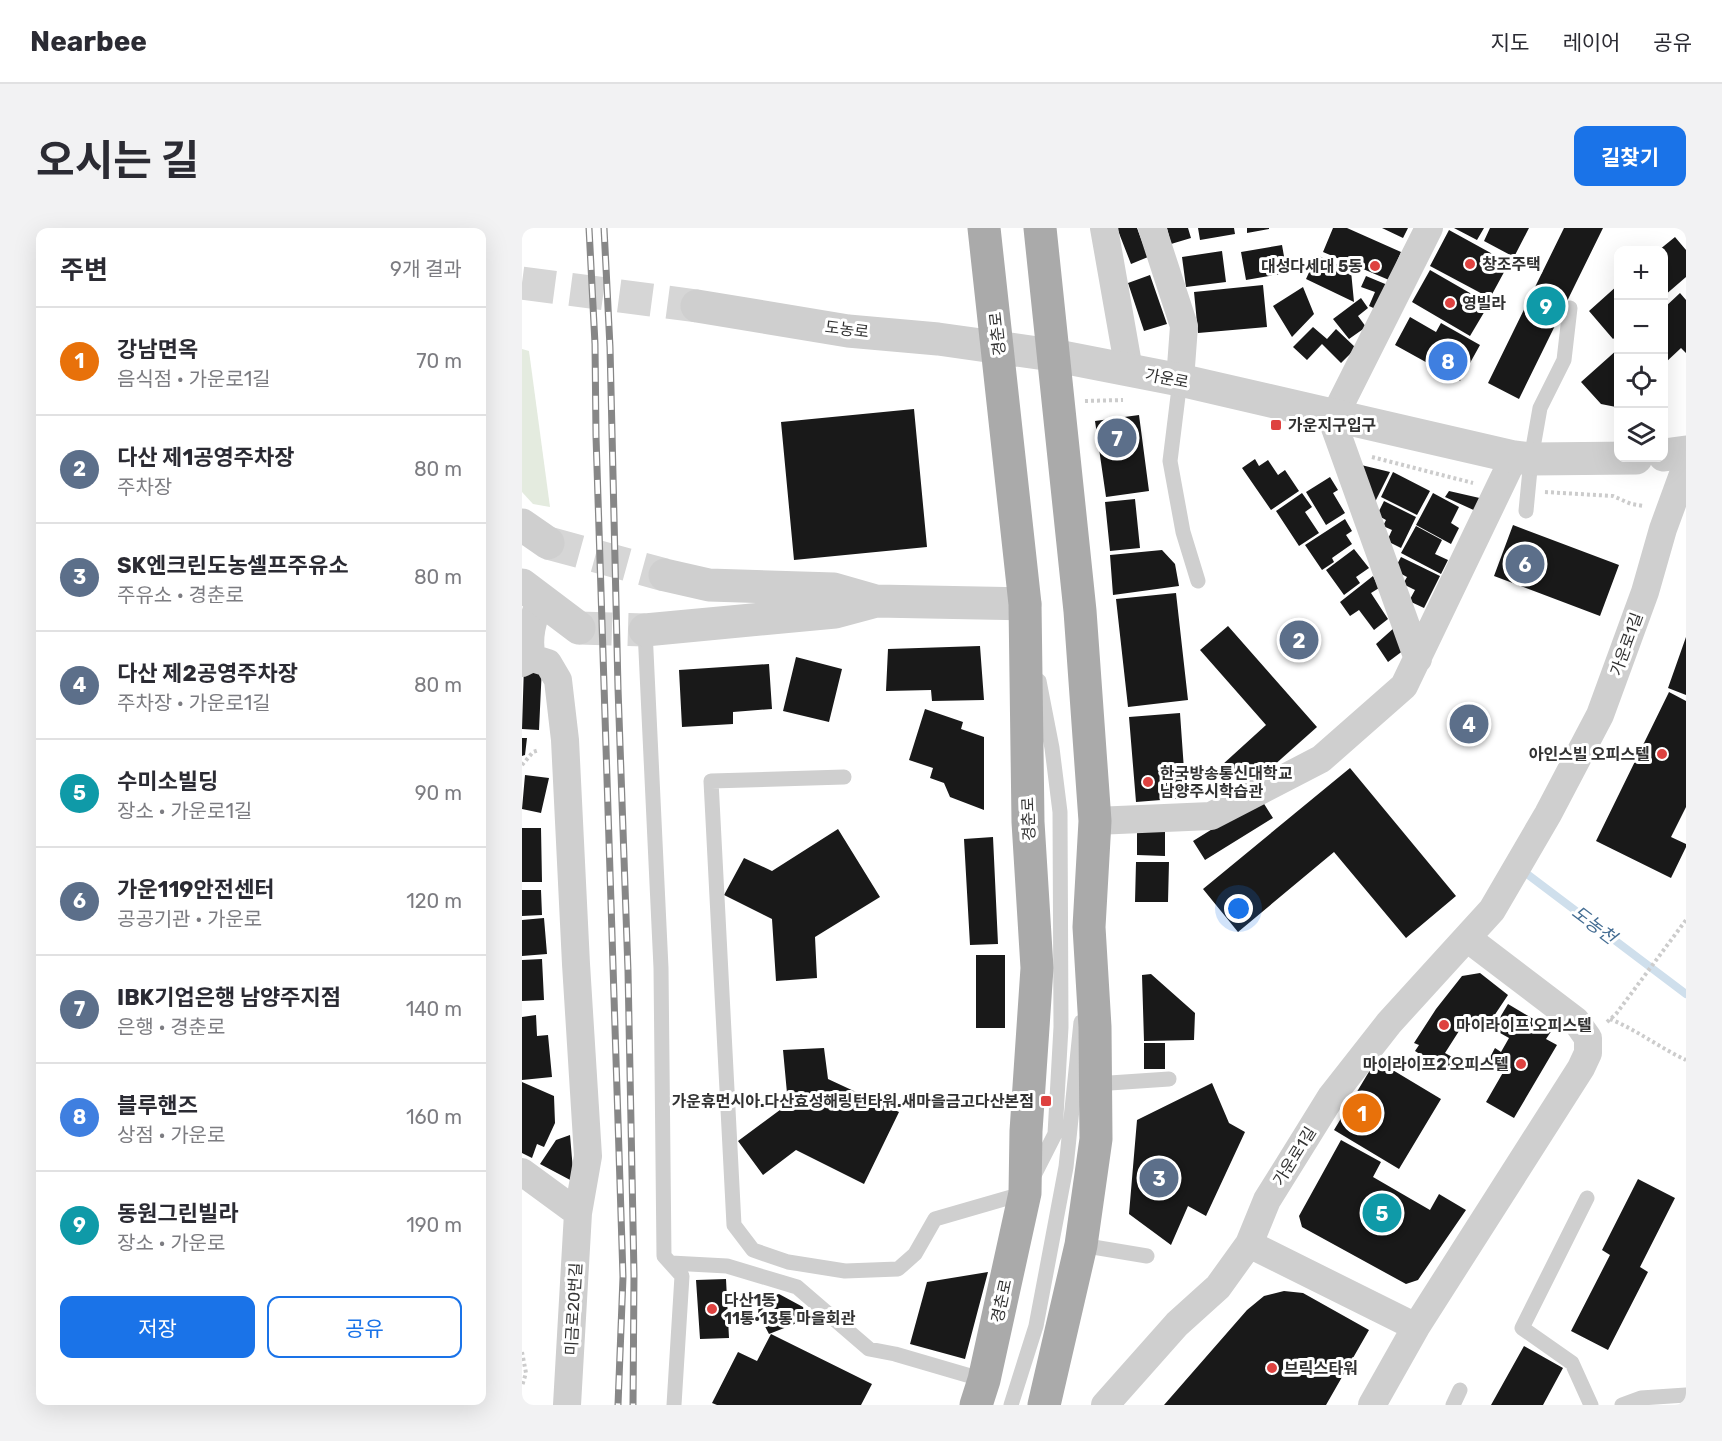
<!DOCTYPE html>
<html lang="ko">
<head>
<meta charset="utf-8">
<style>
  :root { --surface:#fff; --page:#f2f2f3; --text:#2b2b33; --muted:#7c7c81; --line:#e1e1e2; --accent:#1a73e8 }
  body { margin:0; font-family:Rubik,"Noto Sans KR",sans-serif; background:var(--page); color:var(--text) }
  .controls { position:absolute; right:18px; top:18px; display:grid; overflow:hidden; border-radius:12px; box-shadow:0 6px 24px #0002 }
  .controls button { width:54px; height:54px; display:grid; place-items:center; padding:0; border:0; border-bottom:2px solid var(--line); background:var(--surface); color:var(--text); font:30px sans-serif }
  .you { position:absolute; left:717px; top:681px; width:21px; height:21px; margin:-15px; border:4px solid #fff; border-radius:50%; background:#1a73e8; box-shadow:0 0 0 9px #1a73e833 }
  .badge { display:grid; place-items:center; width:39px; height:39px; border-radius:50%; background:var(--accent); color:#fff; font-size:20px; font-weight:700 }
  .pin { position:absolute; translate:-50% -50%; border:3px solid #fff; box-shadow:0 2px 6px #0006 }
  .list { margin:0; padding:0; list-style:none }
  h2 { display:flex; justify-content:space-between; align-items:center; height:78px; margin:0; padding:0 24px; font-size:26px }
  h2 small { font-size:20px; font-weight:400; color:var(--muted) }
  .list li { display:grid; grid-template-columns:39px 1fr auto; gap:18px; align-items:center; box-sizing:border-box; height:108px; padding:0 24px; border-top:2px solid var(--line) }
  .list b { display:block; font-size:22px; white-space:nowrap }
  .list p { margin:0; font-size:20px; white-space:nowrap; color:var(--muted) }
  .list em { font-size:20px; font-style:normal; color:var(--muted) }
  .actions { display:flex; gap:12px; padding:18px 24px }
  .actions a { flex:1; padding:14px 0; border:2px solid var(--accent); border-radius:12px; text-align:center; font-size:21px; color:var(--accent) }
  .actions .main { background:var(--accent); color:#fff }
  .icon { flex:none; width:33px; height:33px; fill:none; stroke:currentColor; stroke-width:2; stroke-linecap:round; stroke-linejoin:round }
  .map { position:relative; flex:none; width:1164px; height:1177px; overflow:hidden; border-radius:12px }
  header { display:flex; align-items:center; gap:36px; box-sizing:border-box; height:84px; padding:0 30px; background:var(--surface); border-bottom:2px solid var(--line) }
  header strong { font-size:28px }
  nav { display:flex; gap:33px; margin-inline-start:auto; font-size:21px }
  .intro { display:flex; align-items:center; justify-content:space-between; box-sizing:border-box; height:144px; padding:0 36px }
  h1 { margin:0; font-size:42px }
  .button { padding:15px 27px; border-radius:12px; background:var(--accent); color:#fff; font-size:21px; font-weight:700 }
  main { display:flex; gap:36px; padding:0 36px }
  aside { flex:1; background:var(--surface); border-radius:12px; box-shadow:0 6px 24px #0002 }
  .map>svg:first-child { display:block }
  .green { fill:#e4ebdf }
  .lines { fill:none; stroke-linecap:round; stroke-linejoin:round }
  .stream { stroke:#cfdfec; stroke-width:8 }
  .building { fill:#191919 }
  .tertiary-tunnel { stroke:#d6d6d6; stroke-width:33; stroke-dasharray:33 16; stroke-linecap:butt }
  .path { stroke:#ccc; stroke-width:4; stroke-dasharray:3 3; stroke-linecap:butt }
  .service { stroke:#cfcfcf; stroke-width:15 }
  .minor { stroke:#cfcfcf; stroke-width:28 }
  .tertiary { stroke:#cfcfcf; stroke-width:33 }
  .primary { stroke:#aaa; stroke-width:33 }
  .rail-casing { stroke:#878787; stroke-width:7 }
  .rail { stroke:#fff; stroke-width:4.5; stroke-dasharray:14; stroke-linecap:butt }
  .poi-dot { fill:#de4240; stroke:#fff; stroke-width:2 }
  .labels { text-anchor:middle; stroke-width:6; stroke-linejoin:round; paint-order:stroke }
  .poi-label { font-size:16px; font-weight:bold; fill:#323232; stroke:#fff; text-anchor:start }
  .street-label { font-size:16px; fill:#323232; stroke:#fff }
  .water-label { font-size:18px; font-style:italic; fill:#436c92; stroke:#fff }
</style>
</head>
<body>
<header>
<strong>Nearbee</strong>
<nav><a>지도</a><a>레이어</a><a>공유</a></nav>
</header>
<div class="intro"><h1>오시는 길</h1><a class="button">길찾기</a></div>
<main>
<aside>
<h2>주변<small>9개 결과</small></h2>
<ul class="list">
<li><span class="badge" style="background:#e8710a">1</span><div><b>강남면옥</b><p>음식점 · 가운로1길</p></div><em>70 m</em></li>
<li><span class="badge" style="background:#5c6f8a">2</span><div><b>다산 제1공영주차장</b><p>주차장</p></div><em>80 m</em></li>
<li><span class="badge" style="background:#5c6f8a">3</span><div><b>SK엔크린도농셀프주유소</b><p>주유소 · 경춘로</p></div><em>80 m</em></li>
<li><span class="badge" style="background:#5c6f8a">4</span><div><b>다산 제2공영주차장</b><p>주차장 · 가운로1길</p></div><em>80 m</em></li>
<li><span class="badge" style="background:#0f9aa8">5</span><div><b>수미소빌딩</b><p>장소 · 가운로1길</p></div><em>90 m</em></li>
<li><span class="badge" style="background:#5c6f8a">6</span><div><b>가운119안전센터</b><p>공공기관 · 가운로</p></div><em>120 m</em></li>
<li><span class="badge" style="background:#5c6f8a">7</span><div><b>IBK기업은행 남양주지점</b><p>은행 · 경춘로</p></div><em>140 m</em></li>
<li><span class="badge" style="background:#3f7fe0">8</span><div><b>블루핸즈</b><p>상점 · 가운로</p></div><em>160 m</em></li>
<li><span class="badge" style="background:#0f9aa8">9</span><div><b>동원그린빌라</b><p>장소 · 가운로</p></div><em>190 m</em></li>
</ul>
<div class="actions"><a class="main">저장</a><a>공유</a></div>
</aside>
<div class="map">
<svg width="1164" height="1177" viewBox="0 0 1164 1177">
  <rect width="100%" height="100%" fill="#fff"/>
  <path class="green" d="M0 121 7 123 28 279 11 276 0 264Z"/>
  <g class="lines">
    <path class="stream" d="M1001 643 1164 766"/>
  </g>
  <path class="building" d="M595 0H615L626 29 609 36Z
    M645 0H666L669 10 649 16Z
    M676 0H712L713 6 678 12Z
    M725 0H747V1L725 5Z
    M811 0H825L879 24 867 52 801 24Z
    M860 0H886L881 10Z
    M932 0H962L955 12Z
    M968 0H1007L992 29 962 13Z
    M1042 0H1081L997 171 966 155Z
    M927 2 987 35 968 70 908 38Z
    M1153 9 1164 22V49L1142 68V22H1137Z
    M760 17 765 45 724 52 719 24Z
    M700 23 704 54 664 59 660 29Z
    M795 27 829 43 832 74 784 51Z
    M908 42 967 76 948 108 890 74Z
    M628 47 645 96 622 103 606 55Z
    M844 48 868 58 858 83 847 78 853 64 839 59Z
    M741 57 745 99 676 105 672 64Z
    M1096 57V107L1091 111 1067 83Z
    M781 59 792 86 770 109 751 78Z
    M1158 65 1164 72V125L1159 120 1142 136V80Z
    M839 70 846 80 836 88 844 99 827 111 811 91Z
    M888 89 914 104 919 95 958 117 938 153 873 117Z
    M791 99 805 111 814 101 834 120 819 135 800 116 785 132 771 119Z
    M1096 121V176L1094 179 1079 176 1059 154Z
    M392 181 405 319 272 332 259 194Z
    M617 187 627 263 584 269 573 193Z
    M733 231 737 238 746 232 756 247 763 242 777 263 749 282 720 240Z
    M835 236 868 244 853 274Z
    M871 244 908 263 895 287 859 269Z
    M808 249 816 262 811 265 823 285 804 297 784 264Z
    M927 263 962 271 956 284 923 269Z
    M780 265 790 279 783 284 797 305 777 318 754 283Z
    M911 265 937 279 929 295 937 300 929 316 894 297Z
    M613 271 618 320 588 323 583 274Z
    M862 273 894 289 879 320 865 313 870 302 861 298 864 292 855 287Z
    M823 291 830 303 824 307 830 316 810 330 812 334 800 342 783 317Z
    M991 297 1097 337 1078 388 972 348Z
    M894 298 920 312 913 326 926 332 919 346 879 325Z
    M832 321 847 340 834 349 838 355 822 367 804 342Z
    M640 322 653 336 657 358 591 367 588 327Z
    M879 329 918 348 902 380 887 373 893 362 881 356 885 349 872 342Z
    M851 348 857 360 849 365 866 391 852 402 837 382 828 388 818 374Z
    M654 365 666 472 606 479 594 371Z
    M706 398 795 499 723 563 700 537 744 497 678 422Z
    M873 399 882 422 866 434 854 416Z
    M1164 409V467L1146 460Z
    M458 418 462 472 410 473 409 462 364 463 366 421Z
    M274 429 320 441 307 494 261 483Z
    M247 436 250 481 211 484V496L160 499 157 442Z
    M2 437 20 438 17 502 0 501Z
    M1147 464 1164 473V579L1149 609 1164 616V619L1149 650 1074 613Z
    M403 481 441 494 439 501 462 509V582L428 569 422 555 408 550 411 540 387 532Z
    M658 485 664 570 614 574 607 489Z
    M0 510H5L3 527 0 528Z
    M828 540 934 668 884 710 812 624 716 704 681 661Z
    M3 547 27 550 19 585 0 581Z
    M739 571 751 590 683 632 671 613Z
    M615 597 643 598V628L615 627Z
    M0 600H19L20 654H0Z
    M316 601 358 669 293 709 295 750 254 753 250 691 202 667 222 630 250 643Z
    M471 609 476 716 448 717 442 611Z
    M614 634H647L646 674H613Z
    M0 662H19L20 687 0 688Z
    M22 690 25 726 0 728V692Z
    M454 727H483V800H454Z
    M20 731 22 772 0 773V732Z
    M958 745 986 767 962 803 944 792 923 825 932 830 925 843 893 823 897 817 892 815 914 781 940 748Z
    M629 746 673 785 672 812 622 813 620 747Z
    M986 776 1030 802 1024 811 1035 817 992 890 964 874 983 841 967 831 973 820 979 824 987 810 971 801Z
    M14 787 15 808 26 807 30 849 0 852V789Z
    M622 815H643V841H622Z
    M302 820 306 851 377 884 342 956 274 922 241 947 216 913 266 876 261 822Z
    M854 832 919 871 877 941 812 902Z
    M0 854 32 868 33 895 22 919 15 916 10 930 0 925Z
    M690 855 707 895 723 904 684 988 666 978 649 1017 607 986 615 892Z
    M48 907 52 954 18 936 34 912Z
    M819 912 859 934 851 949 908 982 917 966 944 982 896 1052 884 1056 780 999 777 988Z
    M1116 951 1153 970 1118 1039 1126 1044 1086 1122 1049 1103 1088 1027 1080 1022Z
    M466 1044 443 1131 388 1116 405 1054Z
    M204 1051 207 1110 178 1111 174 1052Z
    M762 1063 781 1065 847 1102 804 1177H642L725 1082 742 1068Z
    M257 1066 281 1079 285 1091 247 1106 236 1085 238 1071Z
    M249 1106 350 1156 339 1177H195L190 1175 216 1124 235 1133Z
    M1002 1118 1041 1140 1021 1177H969Z"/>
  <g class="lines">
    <path class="tertiary-tunnel" d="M0 55 175 78
      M26 315 143 347
      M57 400 123 402"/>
    <path class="path" d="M563 173 601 172
      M850 229 951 255
      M1023 264 1091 268 1109 276 1122 278
      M0 537 11 524 17 522
      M1088 791C1115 802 1138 820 1164 832
      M1085 794 1094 786 1164 692
      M0 1124 4 1145 0 1158"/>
    <path class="service" d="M658 152 648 233 661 304 676 353
      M1004 283 1009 231 1018 180 1042 132 1048 80
      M123 402 139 740 142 1028 160 1048 152 1177
      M322 549 189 553 212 997 231 1022 266 1034 323 1043 376 1041 393 1026 413 991 503 965 533 906 539 799 538 584 530 520 517 453
      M573 856 647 851
      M1065 970 1000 1100 1050 1135 1069 1177
      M559 1017 625 1028
      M149 1035 205 1038 275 1059 347 1121 373 1126 462 1152
      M489 1177 514 1098 544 939 559 794
      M931 1177 938 1162
      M1100 1177 1119 1170 1164 1167"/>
    <path class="minor" d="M582 0 607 142
      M630 0 662 98 658 152
      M808 186 896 431
      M813 187 907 0
      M10 430C5 409 11 392 18 372
      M0 435 10 430 26 435 36 452 43 512 54 736 66 928 56 985 45 1177
      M573 593 689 588 799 531 882 458 992 229
      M0 944 56 985
      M727 1016 894 1099 850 1177
      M894 1099 1059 840 1066 825V810L1054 793 945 710
      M583 1177 655 1096 696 1059 727 1016 745 972 809 869 867 795 970 682 1026 586 1078 487 1123 364 1141 301 1164 238"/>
    <path class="tertiary" d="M175 78 326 103 416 111 530 127 658 152 992 229 1009 231 1114 230
      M1142 227 1164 224
      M0 297 26 315
      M143 347 187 357 312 361 354 373 503 376
      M0 357 57 400
      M123 402 313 384 354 373"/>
    <path class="primary" d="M518 0 558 383 573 593 567 699 573 799 574 911 559 1017 522 1177
      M454 1177 462 1152 503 965 504 903 515 740 506 594 503 376 462 0"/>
    <defs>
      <path id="rail" d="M67 0 73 116 74 208 101 1049 96 1177
        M82 0 88 119 96 460 106 743 112 1047 111 1177"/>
    </defs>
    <use href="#rail" class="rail-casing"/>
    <use href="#rail" class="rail"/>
  </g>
  <g class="poi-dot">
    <circle cx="948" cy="36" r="6"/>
    <circle cx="853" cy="38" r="6"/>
    <circle cx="928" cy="75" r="6"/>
    <rect x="748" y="191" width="12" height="12" rx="3"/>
    <circle cx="1140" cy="526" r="6"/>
    <circle cx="626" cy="554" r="6"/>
    <circle cx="922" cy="797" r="6"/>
    <circle cx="999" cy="836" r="6"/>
    <rect x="518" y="867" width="12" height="12" rx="3"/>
    <circle cx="190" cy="1081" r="6"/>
    <circle cx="750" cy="1140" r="6"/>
  </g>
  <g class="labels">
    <g class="poi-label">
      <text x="960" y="42">창조주택</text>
      <text x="841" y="44" text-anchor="end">대성다세대 5동</text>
      <text x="940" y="81">영빌라</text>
      <text x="766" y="203">가운지구입구</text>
      <text x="1128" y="532" text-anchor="end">아인스빌 오피스텔</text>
      <text x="638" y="551">한국방송통신대학교<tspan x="638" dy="18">남양주시학습관</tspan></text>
      <text x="934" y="803">마이라이프 오피스텔</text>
      <text x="987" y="842" text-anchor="end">마이라이프2 오피스텔</text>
      <text x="512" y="879" text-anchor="end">가운휴먼시아.다산효성해링턴타워.새마을금고다산본점</text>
      <text x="202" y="1078">다산1동<tspan x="202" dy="18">11통·13통 마을회관</tspan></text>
      <text x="762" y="1146">브릭스타워</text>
    </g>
    <g class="street-label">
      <text transform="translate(325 101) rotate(7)" y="6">도농로</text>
      <text transform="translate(475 106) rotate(-96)" y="6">경춘로</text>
      <text transform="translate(645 150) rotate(11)" y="6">가운로</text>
      <text transform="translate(1104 416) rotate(-70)" y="6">가운로1길</text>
      <text transform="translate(506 591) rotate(-92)" y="6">경춘로</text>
      <text transform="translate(772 928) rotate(-58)" y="6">가운로1길</text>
      <text transform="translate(479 1073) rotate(-78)" y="6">경춘로</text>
      <text transform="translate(51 1081) rotate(-87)" y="6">미금로20번길</text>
    </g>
    <g class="water-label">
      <text transform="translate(1072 697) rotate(37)" y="6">도농천</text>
    </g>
  </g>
</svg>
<div class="controls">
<button>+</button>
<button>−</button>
<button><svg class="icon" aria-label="locate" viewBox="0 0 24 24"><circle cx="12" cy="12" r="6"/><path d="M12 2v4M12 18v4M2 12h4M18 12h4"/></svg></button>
<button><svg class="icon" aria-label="layers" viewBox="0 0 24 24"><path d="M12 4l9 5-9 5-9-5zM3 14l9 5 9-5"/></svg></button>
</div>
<div class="you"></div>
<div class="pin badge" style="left:840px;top:885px;background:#e8710a">1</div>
<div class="pin badge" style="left:777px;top:412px;background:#5c6f8a">2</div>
<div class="pin badge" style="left:637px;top:950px;background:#5c6f8a">3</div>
<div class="pin badge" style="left:947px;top:496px;background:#5c6f8a">4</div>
<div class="pin badge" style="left:860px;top:985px;background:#0f9aa8">5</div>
<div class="pin badge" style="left:1003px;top:336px;background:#5c6f8a">6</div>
<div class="pin badge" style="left:595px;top:210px;background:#5c6f8a">7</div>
<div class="pin badge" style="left:926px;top:133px;background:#3f7fe0">8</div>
<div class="pin badge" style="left:1024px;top:78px;background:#0f9aa8">9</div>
</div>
</main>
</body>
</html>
